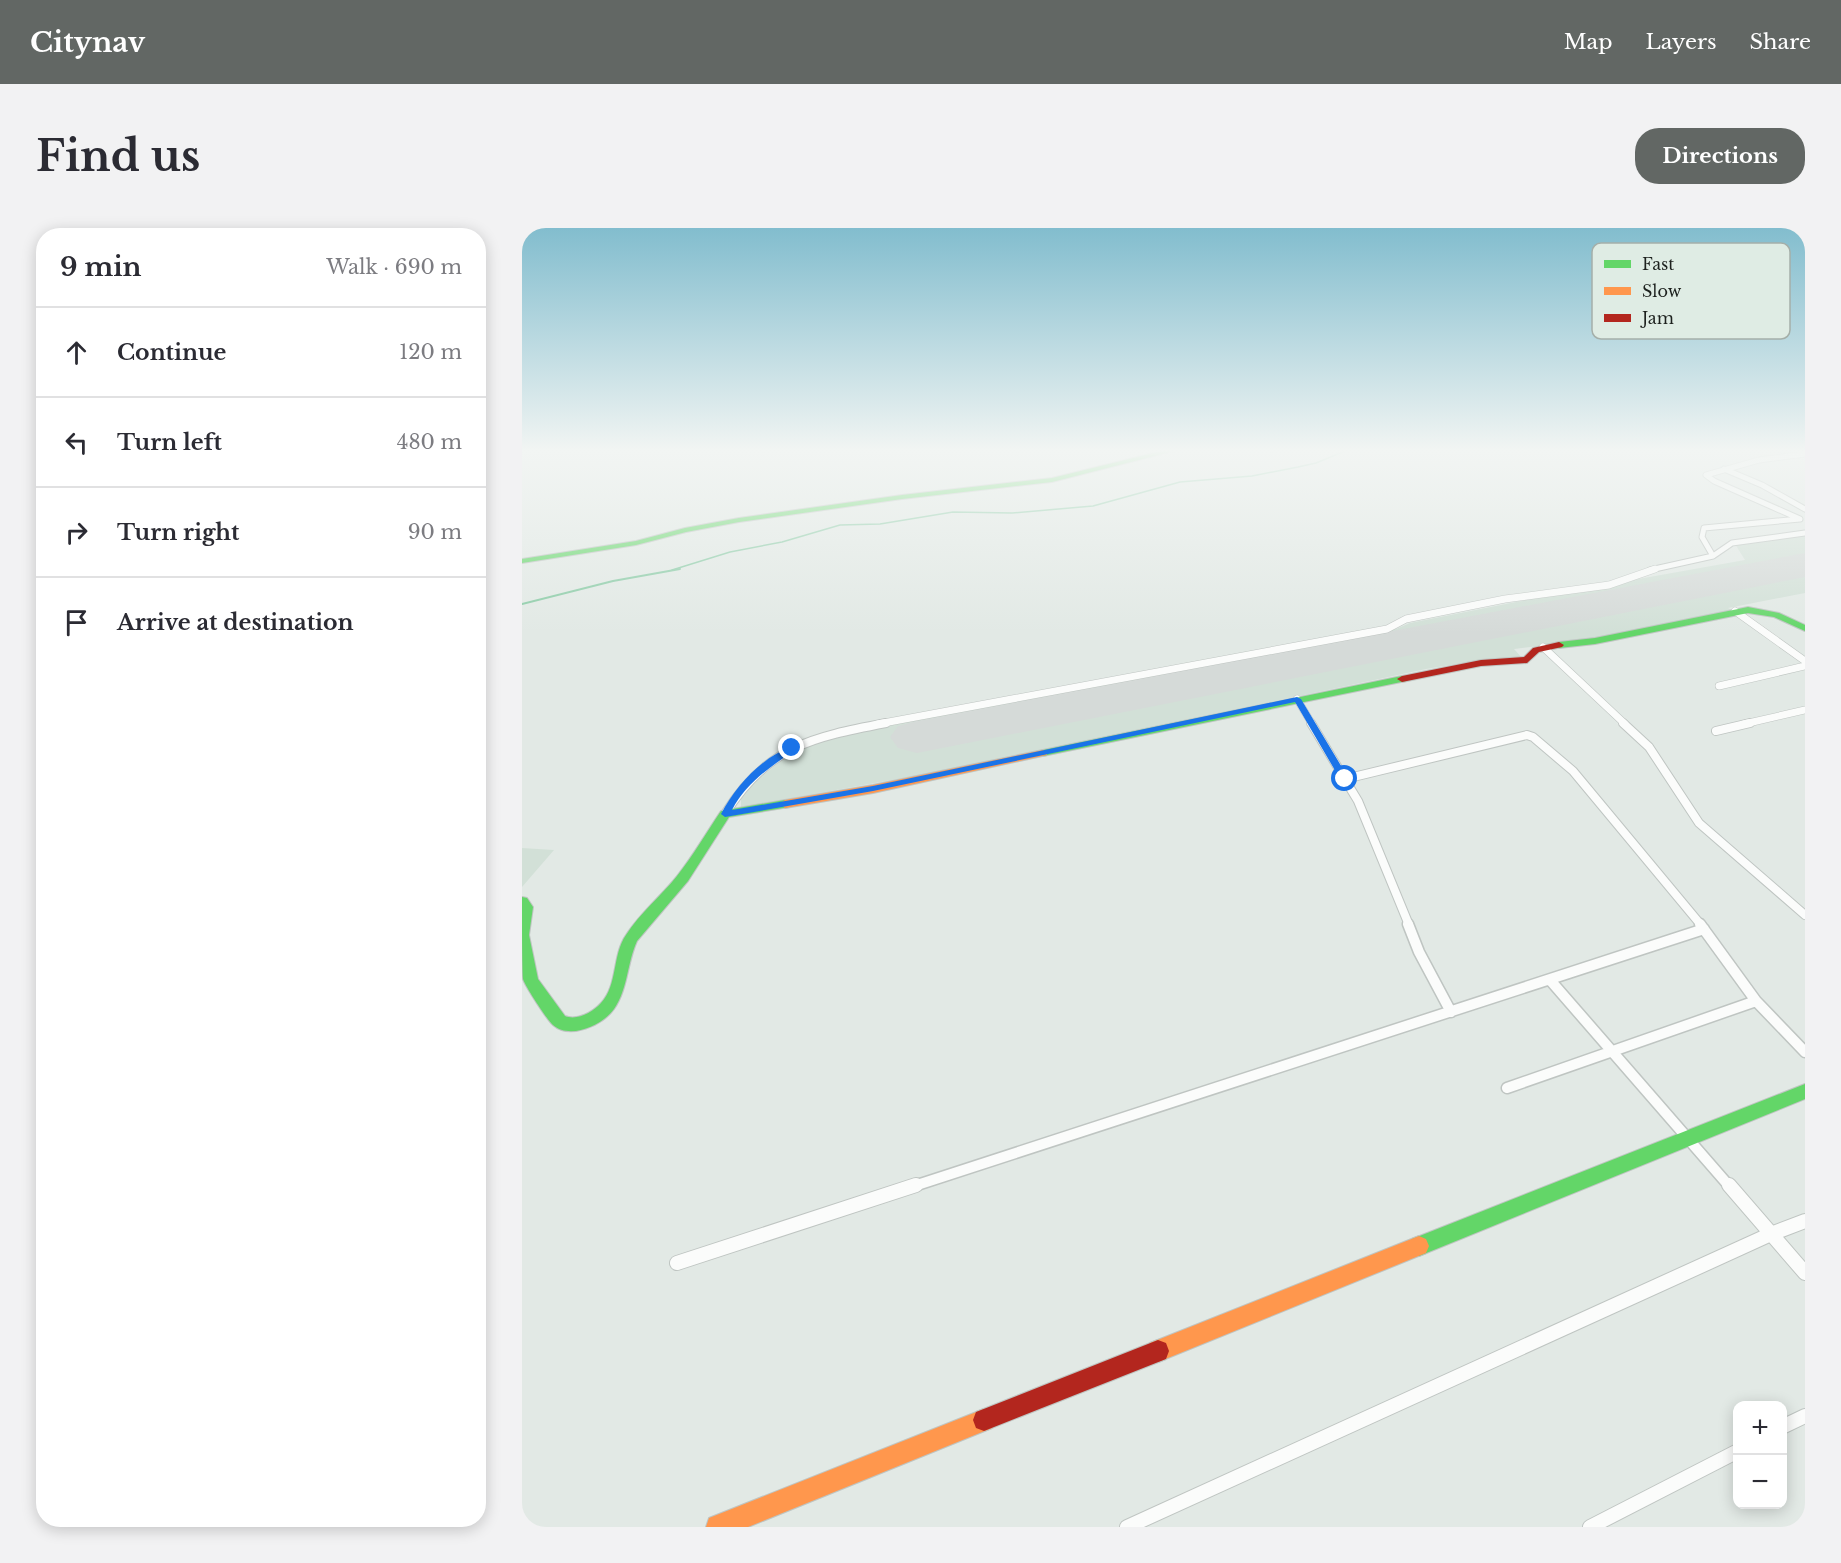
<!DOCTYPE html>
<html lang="en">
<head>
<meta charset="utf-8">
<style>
  :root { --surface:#fff; --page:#f2f2f3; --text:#2b2b33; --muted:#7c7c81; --line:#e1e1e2; --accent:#626764 }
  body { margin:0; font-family:"Libre Baskerville",serif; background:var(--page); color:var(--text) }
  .controls { position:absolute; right:18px; bottom:18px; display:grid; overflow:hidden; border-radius:12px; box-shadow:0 3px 15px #0003 }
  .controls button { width:54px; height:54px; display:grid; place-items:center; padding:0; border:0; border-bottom:2px solid var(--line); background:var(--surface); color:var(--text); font:30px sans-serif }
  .stop { position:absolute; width:18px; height:18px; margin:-14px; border:4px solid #1a73e8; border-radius:50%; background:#fff }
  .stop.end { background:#1a73e8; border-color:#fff; box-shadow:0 2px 6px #0008 }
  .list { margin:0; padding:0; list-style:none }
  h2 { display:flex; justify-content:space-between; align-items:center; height:78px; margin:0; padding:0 24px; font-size:26px }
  h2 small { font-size:20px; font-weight:400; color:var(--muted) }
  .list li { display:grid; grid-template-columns:39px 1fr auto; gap:18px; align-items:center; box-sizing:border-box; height:90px; padding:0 24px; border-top:2px solid var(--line) }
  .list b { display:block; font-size:22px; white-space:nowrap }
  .list em { font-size:20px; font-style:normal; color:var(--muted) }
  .icon { flex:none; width:33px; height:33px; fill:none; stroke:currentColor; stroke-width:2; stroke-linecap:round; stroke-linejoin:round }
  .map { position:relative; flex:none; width:1283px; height:1299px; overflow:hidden; border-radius:24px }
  header { display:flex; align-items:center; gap:36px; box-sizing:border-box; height:84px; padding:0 30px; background:var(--accent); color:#fff }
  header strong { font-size:28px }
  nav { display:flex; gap:33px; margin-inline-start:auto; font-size:21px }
  .intro { display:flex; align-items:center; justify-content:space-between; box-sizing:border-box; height:144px; padding:0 36px }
  h1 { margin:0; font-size:42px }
  .button { padding:15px 27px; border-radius:24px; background:var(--accent); color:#fff; font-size:21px; font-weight:700 }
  main { display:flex; gap:36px; padding:0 36px }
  aside { flex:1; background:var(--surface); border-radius:24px; box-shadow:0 3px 15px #0003 }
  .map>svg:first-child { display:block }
  .built { fill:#d2e0d7 }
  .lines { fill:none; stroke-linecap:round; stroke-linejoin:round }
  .stream-far1 { stroke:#8acba6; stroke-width:1.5 }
  .stream { stroke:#8acba6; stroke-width:2 }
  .runway { fill:#d5dad8; fill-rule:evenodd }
  .street-far4-casing { stroke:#bfc5c2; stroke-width:7 }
  .street-far3-casing { stroke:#bfc5c2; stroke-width:8 }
  .street-far2-casing { stroke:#bfc5c2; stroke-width:10 }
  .street-far1-casing { stroke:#bfc5c2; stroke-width:13 }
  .street-casing { stroke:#bfc5c2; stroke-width:16 }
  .fast-casing { stroke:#bfc5c2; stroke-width:2 }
  .slow-casing { stroke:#bfc5c2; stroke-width:2 }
  .jam-casing { stroke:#bfc5c2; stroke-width:2 }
  .street-far4 { stroke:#fbfcfb; stroke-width:5 }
  .street-far3 { stroke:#fbfcfb; stroke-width:7 }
  .street-far2 { stroke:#fbfcfb; stroke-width:8 }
  .street-far1 { stroke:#fbfcfb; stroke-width:10 }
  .street { stroke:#fbfcfb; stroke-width:14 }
  .fast { fill:#63d668; fill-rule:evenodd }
  .slow { fill:#ff974d; fill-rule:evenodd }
  .jam { fill:#b3261e; fill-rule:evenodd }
  .route { fill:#1a73e8 }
  .key { fill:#dfece4; stroke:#a5afa9; stroke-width:1.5 }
  .key-label { font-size:16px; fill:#1d211e }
</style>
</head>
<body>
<header>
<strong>Citynav</strong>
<nav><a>Map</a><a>Layers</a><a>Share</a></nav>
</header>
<div class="intro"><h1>Find us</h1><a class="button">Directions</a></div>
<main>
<aside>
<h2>9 min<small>Walk · 690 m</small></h2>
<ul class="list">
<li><svg class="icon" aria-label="ahead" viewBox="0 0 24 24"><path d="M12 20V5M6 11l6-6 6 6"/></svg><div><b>Continue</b></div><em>120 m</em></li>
<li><svg class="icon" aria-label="left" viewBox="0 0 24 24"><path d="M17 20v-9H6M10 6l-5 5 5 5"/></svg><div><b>Turn left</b></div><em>480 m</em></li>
<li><svg class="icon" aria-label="right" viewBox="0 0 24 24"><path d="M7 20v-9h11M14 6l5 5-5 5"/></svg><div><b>Turn right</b></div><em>90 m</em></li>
<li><svg class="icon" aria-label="arrive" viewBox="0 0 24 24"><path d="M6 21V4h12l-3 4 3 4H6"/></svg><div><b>Arrive at destination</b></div></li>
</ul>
</aside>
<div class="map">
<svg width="1283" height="1299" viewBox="0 0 1283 1299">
  <rect width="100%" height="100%" fill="#e2e9e5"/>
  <path class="built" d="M1283 306V365L1206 380 1210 382 1059 413 992 421 1001 431 958 432 904 441 394 550 392 548 219 579V571L233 554 270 524 305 508 874 401 888 395 1049 363 1223 332 1213 316Z
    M0 620 32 622 0 659Z"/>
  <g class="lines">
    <path class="stream-far1" d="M150 342 208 324 260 314 318 297 358 296 431 284 490 285 571 278 658 254 730 248 776 239 794 235 823 223"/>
    <path class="stream" d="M0 376 91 353 158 341"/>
    <path class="runway" d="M1283 325V349L395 525 376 520 368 509 376 498 395 493Z"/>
    <defs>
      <path id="street-far4" d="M1202 241 1240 257 1283 281
        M1191 328 1210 315 1283 305
        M1128 342 1191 328 1180 309 1182 300 1278 291 1192 253 1184 247 1237 232 1283 226"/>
      <path id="street-far3" d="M1213 383 1283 433
        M1021 419 1103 496
        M1197 458 1283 438
        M775 471 790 496
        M356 496 865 401 884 391 983 371 1087 357 1133 341
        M1222 496 1283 482"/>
      <path id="street-far2" d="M789 495 836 573 887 697
        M1101 495 1127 519 1177 595 1283 687
        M1194 503 1228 495
        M823 551 1005 507 1011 509 1051 543 1179 697
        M203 586C245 518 291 509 364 495"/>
      <path id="street-far1" d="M886 696 897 724 929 784
        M1178 696 1234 773 1283 824
        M1028 752 1208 959
        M985 860 1234 773
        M389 959 1182 701"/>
      <path id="street" d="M1207 957 1283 1045
        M155 1035 394 957
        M1260 1199 1283 1188
        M605 1299 1249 1006 1283 993
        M1068 1299 1216 1223"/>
      <path id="fast" d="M639 223H652L530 254 380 271 217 294 164 304 114 317 0 335V331L114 313 163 300 217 290 380 267 530 250Z
        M1226 379 1257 385 1283 397V403L1252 389 1226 385 1073 416 1037 420 1032 417 1037 414 1073 410Z
        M880 448 885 451 884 453 521 528 515 525 521 522Z
        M263 572 267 573 269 576 267 579 207 589 166 653 115 713C105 735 106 761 92 781 81 797 48 812 31 797 26 793 3 758 1 751 0 736 0 688 0 669L5 670 11 679 7 707 16 751 43 788C55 793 71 784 79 775 96 757 90 727 104 707 118 685 139 668 155 648 171 628 184 605 199 583Z
        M1283 856V871L897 1028 890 1025 887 1018 890 1011Z"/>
      <path id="slow" d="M521 522 525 523V527L351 565 263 580 257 576 263 572 351 557Z
        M897 1008 904 1011 907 1018 904 1025 636 1134 628 1131 625 1123 628 1115Z
        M462 1181 470 1184 473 1192 470 1200 226 1299H184L187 1290Z"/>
      <path id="jam" d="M1037 414 1042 417 1040 419 1017 424 1005 435 959 438 880 454 875 451 880 448 959 432 1002 429 1011 420Z
        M636 1112 644 1115 647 1123 644 1131 462 1203 454 1200 451 1192 454 1184Z"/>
    </defs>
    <use href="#street-far4" class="street-far4-casing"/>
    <use href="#street-far3" class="street-far3-casing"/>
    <use href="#street-far2" class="street-far2-casing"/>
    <use href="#street-far1" class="street-far1-casing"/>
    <use href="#street" class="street-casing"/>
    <use href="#fast" class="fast-casing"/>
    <use href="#slow" class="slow-casing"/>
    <use href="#jam" class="jam-casing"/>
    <use href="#street-far4" class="street-far4"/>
    <use href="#street-far3" class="street-far3"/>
    <use href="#street-far2" class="street-far2"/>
    <use href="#street-far1" class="street-far1"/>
    <use href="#street" class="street"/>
    <use href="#fast" class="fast"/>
    <use href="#slow" class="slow"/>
    <use href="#jam" class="jam"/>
  </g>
  <linearGradient id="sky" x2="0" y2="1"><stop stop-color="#82bdce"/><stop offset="0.55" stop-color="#f2f5f3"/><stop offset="1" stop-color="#f2f5f3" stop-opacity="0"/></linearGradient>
  <rect width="1283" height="405" fill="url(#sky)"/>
  <path class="route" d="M775 469 779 471 827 551 826 553 818 551 773 474 351 563 203 589 199 586C214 558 239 530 270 518L274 520 273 522C248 539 224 555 210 582L351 558Z"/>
  <rect x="1070" y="15" width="198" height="96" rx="9" class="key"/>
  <rect x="1082" y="32" width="27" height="8" fill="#63d668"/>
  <rect x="1082" y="59" width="27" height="8" fill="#ff974d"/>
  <rect x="1082" y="86" width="27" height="8" fill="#b3261e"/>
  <g class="key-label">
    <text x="1120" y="42">Fast</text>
    <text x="1120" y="69">Slow</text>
    <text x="1120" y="96">Jam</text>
  </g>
</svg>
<div class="controls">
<button>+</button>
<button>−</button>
</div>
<div class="stop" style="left:823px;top:551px"></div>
<div class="stop end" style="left:270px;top:520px"></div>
</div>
</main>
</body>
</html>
